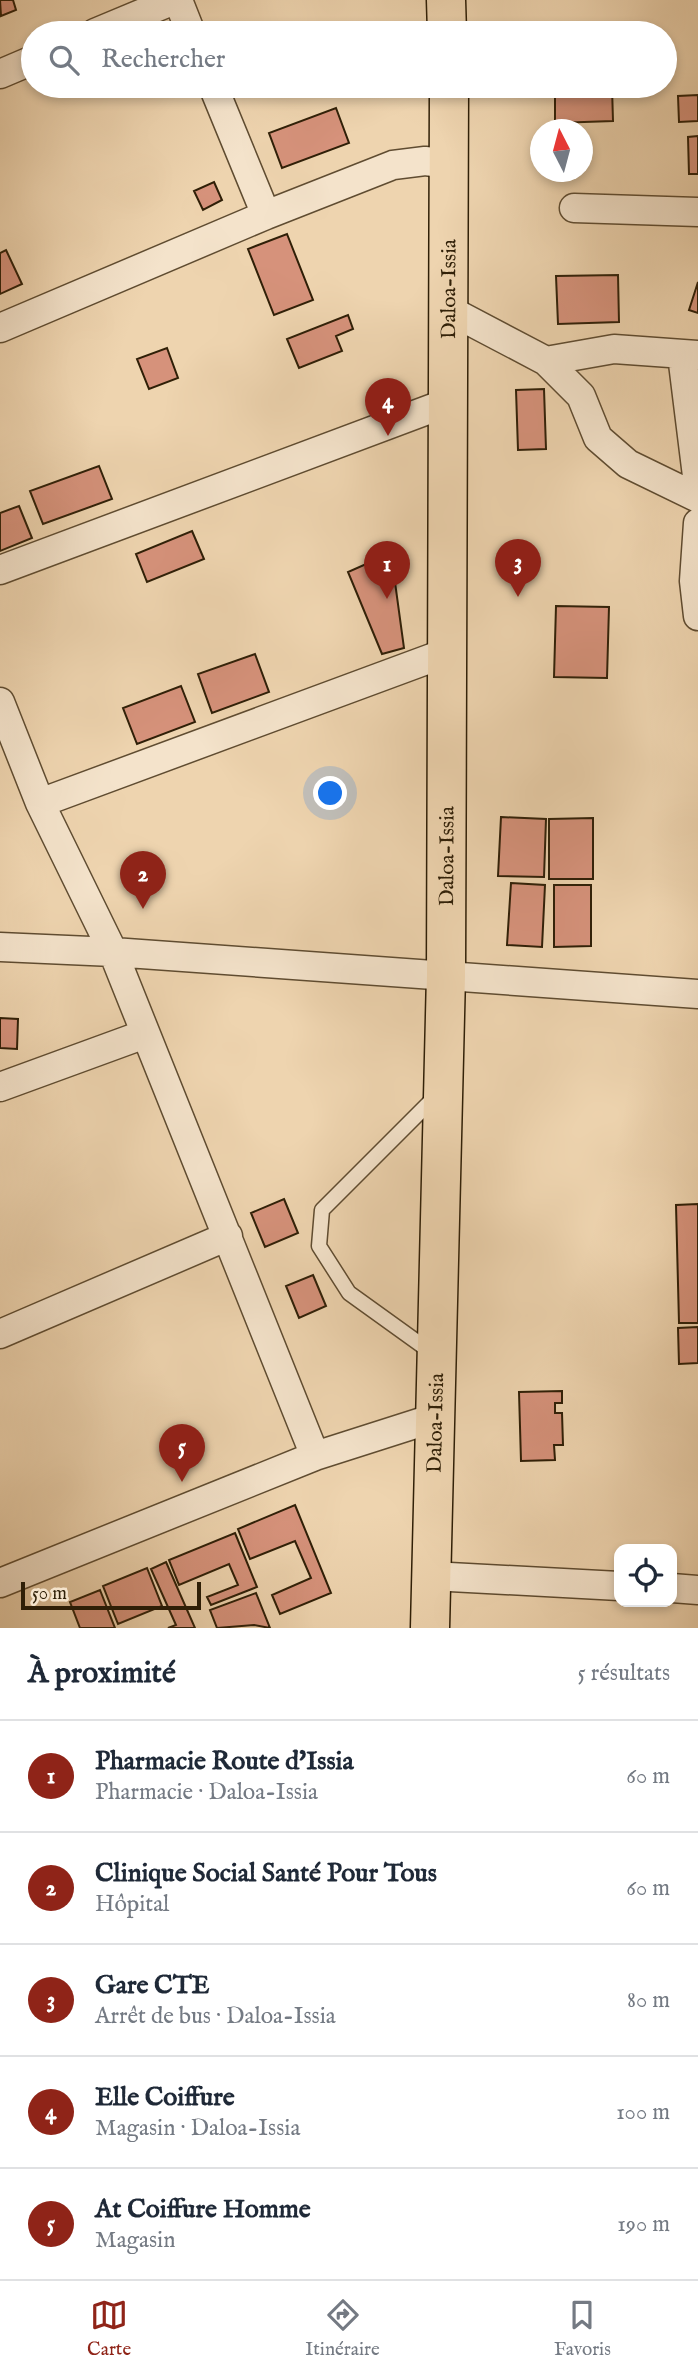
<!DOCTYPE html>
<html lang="fr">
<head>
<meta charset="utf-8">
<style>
  :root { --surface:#fff; --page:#f2f2f3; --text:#1f2937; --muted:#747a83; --line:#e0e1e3; --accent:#8f2418 }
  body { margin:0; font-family:"IM FELL English",serif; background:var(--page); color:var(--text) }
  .controls { position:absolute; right:21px; bottom:21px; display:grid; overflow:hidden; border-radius:14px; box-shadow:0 4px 10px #0003 }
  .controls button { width:63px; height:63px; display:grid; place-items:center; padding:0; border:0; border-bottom:2px solid var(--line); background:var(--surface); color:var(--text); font:35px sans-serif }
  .compass { position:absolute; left:530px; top:119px; width:63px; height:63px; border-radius:50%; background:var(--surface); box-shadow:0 4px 10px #0003; rotate:354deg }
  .scale { position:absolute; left:21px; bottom:18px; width:180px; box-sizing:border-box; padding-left:7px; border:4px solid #2f1f07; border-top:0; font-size:19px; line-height:24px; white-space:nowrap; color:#2f1f07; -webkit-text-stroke:5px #f4e3cb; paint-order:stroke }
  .you { position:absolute; left:331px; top:794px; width:24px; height:24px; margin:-18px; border:5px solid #fff; border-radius:50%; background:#1a73e8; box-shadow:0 0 0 10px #1a73e833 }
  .badge { display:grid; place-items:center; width:46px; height:46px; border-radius:50%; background:var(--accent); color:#fff; font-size:23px; font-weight:700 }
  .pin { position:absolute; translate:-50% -58px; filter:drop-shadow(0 2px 4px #0008) }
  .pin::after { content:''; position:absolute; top:37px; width:24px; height:21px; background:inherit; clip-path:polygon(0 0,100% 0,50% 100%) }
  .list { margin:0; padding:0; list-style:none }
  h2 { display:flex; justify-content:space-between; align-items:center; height:91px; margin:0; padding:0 28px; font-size:30px }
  h2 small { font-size:23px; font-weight:400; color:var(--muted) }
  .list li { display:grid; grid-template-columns:46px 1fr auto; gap:21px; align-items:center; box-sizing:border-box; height:112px; padding:0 28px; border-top:2px solid var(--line) }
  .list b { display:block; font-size:26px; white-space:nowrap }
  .list p { margin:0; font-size:23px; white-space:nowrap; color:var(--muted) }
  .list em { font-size:23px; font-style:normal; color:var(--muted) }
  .icon { flex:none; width:38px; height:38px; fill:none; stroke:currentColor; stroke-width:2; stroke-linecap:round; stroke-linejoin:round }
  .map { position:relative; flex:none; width:698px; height:1628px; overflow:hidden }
  .search { position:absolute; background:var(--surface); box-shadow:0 4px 10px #0003; left:21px; right:21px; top:21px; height:77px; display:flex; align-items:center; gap:18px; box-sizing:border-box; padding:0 24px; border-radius:38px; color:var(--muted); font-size:26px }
  .sheet { height:651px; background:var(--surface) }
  nav { display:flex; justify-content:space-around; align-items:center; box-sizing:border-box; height:98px; border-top:2px solid var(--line); background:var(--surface); font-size:19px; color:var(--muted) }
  nav a { display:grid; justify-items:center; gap:4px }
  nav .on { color:var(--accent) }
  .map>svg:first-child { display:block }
  .building { fill:#d6927b; stroke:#2f1f07; stroke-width:2 }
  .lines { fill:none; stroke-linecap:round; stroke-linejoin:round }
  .lane-casing { stroke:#5f4c31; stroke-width:17 }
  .street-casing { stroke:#5f4c31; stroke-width:31 }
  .primary-casing { stroke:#2f1f07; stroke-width:41 }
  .lane { stroke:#f4e3cb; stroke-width:14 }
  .street { stroke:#f4e3cb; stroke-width:28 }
  .primary { stroke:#eed4af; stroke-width:38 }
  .labels { text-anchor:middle; stroke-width:5; stroke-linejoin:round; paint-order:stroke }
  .street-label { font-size:21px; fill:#2f1f07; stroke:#f4e3cb }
</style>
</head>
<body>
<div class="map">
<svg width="698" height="1628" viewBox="0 0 698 1628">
  <rect width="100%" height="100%" fill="#eed4af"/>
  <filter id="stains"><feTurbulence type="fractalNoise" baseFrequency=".00286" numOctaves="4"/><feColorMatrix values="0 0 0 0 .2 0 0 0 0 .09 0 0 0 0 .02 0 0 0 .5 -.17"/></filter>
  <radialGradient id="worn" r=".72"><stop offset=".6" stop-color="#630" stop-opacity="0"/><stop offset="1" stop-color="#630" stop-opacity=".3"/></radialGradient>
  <path class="building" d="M0 0H13L16 10 1 16Z
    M612 87 613 121 555 123V89Z
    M698 95V121L679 122 678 96Z
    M336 108 349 143 282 168 269 133Z
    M698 136V174H689L688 137Z
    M214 182 222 200 203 210 194 191Z
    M287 234 313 300 274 315 248 249Z
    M6 250 22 284 0 294V253Z
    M618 275 619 322 558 324 556 276Z
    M698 282V313L689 310Z
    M348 315 353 329 336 336 342 351 299 368 287 339Z
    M167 348 178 378 149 389 137 359Z
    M544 389 546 449 518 450 516 390Z
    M99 466 112 499 43 524 30 491Z
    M19 506 32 538 0 551V513Z
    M192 531 204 559 147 582 136 554Z
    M391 553 404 648 382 654 348 572Z
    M556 606 609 607 607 678 554 677Z
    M255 654 269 692 212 713 198 674Z
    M181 686 195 722 137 744 123 708Z
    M501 817 546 819 544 877 498 876Z
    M593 818V879H549V819Z
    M511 883 545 885 542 947 507 945Z
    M554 885H591V946L554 947Z
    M0 1018 18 1019 17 1049 0 1048Z
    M284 1199 298 1233 265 1247 251 1213Z
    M698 1204V1323H679L676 1205Z
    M313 1275 326 1306 299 1318 286 1286Z
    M698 1327V1363L679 1364 678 1328Z
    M562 1391V1403H555V1413H562L563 1445H554L555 1460 521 1461 519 1392Z
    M295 1505 331 1593 280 1614 272 1595 311 1578 295 1541 250 1559 238 1529Z
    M235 1533 257 1587 211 1605 207 1597 238 1585 229 1564 179 1585 169 1560Z
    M166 1562 195 1628H168L176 1625 151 1569Z
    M147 1568 162 1606 118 1624 103 1586Z
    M100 1590 115 1628H80L70 1602Z
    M256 1593 270 1628 254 1625 217 1628 210 1610Z"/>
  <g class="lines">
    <defs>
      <path id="lane" d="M431 1352 349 1293 319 1246 322 1210 436 1096"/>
      <path id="street" d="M178 0 191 33
        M95 33 174 0
        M0 74 33 60
        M213 86 266 215
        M574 208 698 212
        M449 310 546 361 581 396 598 438 628 464 698 498
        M0 328 266 215 393 165 425 161 451 164
        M682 355 698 484
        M546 361 614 349 698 355
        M698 523 694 581 698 616
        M0 570 449 402
        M0 702 40 803 113 952 315 1456
        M40 803 448 652
        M0 947 113 952 698 994
        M0 1087 145 1034
        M0 1334 228 1236
        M431 1576 619 1586
        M0 1583 315 1456 434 1418
        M672 1588 698 1590"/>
      <g id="primary">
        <path d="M446 0 447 33"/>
        <path id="s1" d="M430 1628 446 975 449 86"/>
      </g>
    </defs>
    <use href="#lane" class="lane-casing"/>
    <use href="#street" class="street-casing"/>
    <use href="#primary" class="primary-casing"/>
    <use href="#lane" class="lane"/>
    <use href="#street" class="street"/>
    <use href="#primary" class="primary"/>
  </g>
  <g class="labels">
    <g class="street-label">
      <text dy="7" stroke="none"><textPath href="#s1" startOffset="1339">Daloa-Issia</textPath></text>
      <text dy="7" stroke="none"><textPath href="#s1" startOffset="772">Daloa-Issia</textPath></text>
      <text dy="7" stroke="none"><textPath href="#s1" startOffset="205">Daloa-Issia</textPath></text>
    </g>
  </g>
  <rect width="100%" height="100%" filter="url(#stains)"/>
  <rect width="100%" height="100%" fill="url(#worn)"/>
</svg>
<div class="controls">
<button><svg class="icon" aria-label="locate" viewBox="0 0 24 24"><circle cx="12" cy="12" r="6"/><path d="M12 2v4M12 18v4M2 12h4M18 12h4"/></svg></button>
</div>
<svg class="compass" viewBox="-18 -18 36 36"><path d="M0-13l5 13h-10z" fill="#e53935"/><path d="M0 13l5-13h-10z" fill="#747a83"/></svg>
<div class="scale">50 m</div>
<div class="you"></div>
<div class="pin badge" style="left:387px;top:599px">1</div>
<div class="pin badge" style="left:143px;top:909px">2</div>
<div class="pin badge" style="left:518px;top:597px">3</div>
<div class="pin badge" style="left:388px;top:436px">4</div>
<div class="pin badge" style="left:182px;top:1482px">5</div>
<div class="search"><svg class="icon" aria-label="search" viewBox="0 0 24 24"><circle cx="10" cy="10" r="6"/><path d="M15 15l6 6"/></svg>Rechercher</div>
</div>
<section class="sheet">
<h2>À proximité<small>5 résultats</small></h2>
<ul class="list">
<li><span class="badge">1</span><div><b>Pharmacie Route d'Issia</b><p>Pharmacie · Daloa-Issia</p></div><em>60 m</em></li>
<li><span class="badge">2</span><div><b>Clinique Social Santé Pour Tous</b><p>Hôpital</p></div><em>60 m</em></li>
<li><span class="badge">3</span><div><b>Gare CTE</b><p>Arrêt de bus · Daloa-Issia</p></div><em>80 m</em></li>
<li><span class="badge">4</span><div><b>Elle Coiffure</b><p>Magasin · Daloa-Issia</p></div><em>100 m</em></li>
<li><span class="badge">5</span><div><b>At Coiffure Homme</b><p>Magasin</p></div><em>190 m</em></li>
</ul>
</section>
<nav>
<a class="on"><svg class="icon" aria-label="map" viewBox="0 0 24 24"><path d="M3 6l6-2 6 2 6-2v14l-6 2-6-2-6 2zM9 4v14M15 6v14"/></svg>Carte</a>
<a><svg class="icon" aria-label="directions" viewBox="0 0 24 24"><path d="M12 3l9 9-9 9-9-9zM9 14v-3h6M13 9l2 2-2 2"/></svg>Itinéraire</a>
<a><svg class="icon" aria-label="saved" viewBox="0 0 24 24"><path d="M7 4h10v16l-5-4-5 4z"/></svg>Favoris</a>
</nav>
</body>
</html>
